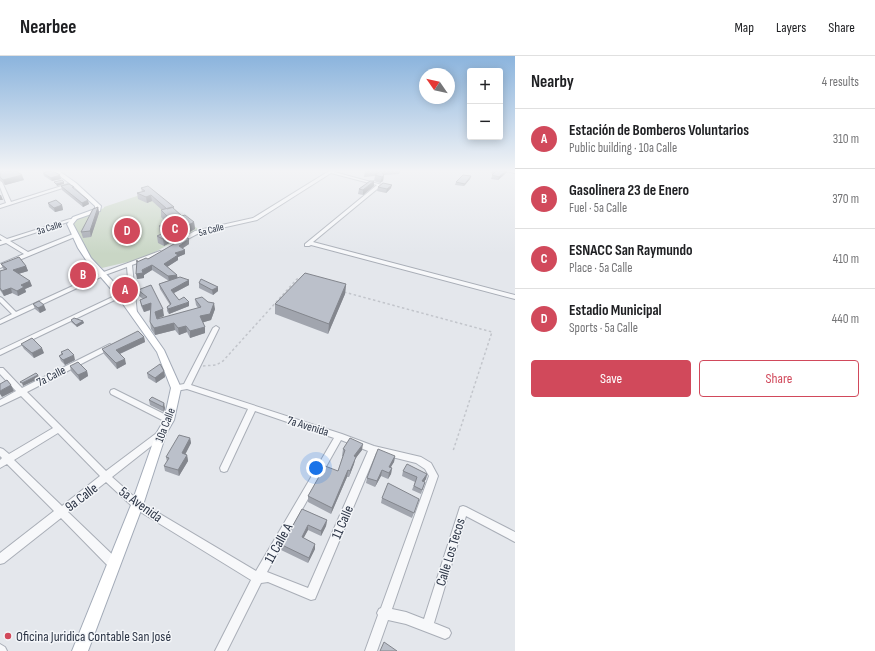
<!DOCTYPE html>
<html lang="en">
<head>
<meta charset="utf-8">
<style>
  :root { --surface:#fff; --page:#f2f2f2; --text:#202124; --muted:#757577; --line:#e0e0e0; --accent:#d1495b }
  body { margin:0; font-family:"Sofia Sans Condensed",sans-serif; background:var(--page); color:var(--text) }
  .controls { position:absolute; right:12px; top:12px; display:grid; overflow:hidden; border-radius:4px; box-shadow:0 2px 10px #0003 }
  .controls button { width:36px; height:36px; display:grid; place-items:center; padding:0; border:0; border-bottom:1px solid var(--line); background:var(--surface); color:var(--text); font:20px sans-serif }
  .compass { position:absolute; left:419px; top:12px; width:36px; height:36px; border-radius:50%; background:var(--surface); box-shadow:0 2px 10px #0003; rotate:304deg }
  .you { position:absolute; left:316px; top:412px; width:14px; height:14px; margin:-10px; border:3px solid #fff; border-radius:50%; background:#1a73e8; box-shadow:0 0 0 6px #1a73e833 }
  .badge { display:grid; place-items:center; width:26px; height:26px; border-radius:50%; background:var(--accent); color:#fff; font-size:13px; font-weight:700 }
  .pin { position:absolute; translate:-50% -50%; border:2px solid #fff; box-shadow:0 1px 4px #0006 }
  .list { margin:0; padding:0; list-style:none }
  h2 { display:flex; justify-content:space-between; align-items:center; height:52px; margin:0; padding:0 16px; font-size:17px }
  h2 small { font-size:13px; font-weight:400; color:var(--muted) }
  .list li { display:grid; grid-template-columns:26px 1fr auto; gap:12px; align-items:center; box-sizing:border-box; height:60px; padding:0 16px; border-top:1px solid var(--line) }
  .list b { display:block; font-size:15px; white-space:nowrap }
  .list p { margin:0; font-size:13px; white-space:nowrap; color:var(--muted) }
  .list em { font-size:13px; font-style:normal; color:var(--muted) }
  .actions { display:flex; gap:8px; padding:12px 16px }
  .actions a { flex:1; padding:9px 0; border:1px solid var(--accent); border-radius:4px; text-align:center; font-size:14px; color:var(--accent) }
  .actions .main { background:var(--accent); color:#fff }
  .map { position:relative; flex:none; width:515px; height:595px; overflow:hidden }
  header { display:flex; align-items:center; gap:24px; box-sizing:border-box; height:56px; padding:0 20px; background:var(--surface); border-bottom:1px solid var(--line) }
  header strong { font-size:19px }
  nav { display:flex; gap:22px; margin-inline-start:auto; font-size:14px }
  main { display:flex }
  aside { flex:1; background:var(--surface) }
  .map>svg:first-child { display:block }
  .green { fill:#c9d6c5 }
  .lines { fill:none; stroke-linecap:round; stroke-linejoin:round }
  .minor-casing { stroke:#a9aeb7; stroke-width:2 }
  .major-casing { stroke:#a3abb8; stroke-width:2 }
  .path { stroke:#c2c5cb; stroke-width:1.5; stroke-dasharray:2.5 2.5; stroke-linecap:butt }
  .minor { fill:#f7f8fa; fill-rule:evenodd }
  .major { fill:#fff; fill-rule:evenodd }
  .wall { fill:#a1a5ae }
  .shaded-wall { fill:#83868d }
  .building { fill:#bbc0ca; stroke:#83868d }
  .poi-dot { fill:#d1495b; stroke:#f4f6f9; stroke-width:1.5 }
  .labels { text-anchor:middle; stroke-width:3; stroke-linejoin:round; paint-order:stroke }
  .far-street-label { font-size:10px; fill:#2b3445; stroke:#f4f6f9 }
  .street-label { font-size:12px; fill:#2b3445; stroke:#f4f6f9 }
  .near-street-label { font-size:14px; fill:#2b3445; stroke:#f4f6f9 }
  .near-poi-label { font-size:14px; fill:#2b3445; stroke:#f4f6f9; text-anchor:start }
</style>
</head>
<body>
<header>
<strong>Nearbee</strong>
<nav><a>Map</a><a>Layers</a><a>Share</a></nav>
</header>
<main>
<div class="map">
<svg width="515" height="595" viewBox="0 0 515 595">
  <rect width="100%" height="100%" fill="#e4e7ec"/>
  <path class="green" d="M149 136 198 173 153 197 136 204 102 212 87 197 73 166C81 159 94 157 104 152V151Z"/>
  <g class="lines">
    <defs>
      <path id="minor" d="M329 115H334V116L382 129 313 186 515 239V243L311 189 309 190H305V188L377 129 331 117 257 164 199 177 182 186 180 187 177 185 195 175 253 162Z
        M505 115H515V117Z
        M0 125 2 126 11 146 68 128 72 129 0 152V149L6 147 0 131Z
        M70 163 74 164 10 185 28 196 73 178H77V180L0 212V208L24 198 6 187 0 189V185H2L0 183V179L7 183Z
        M160 195 163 197 162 198 132 209 137 257 136 258 134 259 131 257 127 211 105 219 0 268V264L12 258 0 246V241L2 242 16 256 101 217Z
        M121 237 123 238 124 239 123 240 0 299V294Z
        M216 270 219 272 191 329 342 378 374 390 421 401 431 407 438 420 392 553 406 556 424 563 460 451 463 450 466 451 515 476V486L466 460 434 567 449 573 451 577 449 581 445 583 406 568 388 564 377 595H365L378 559 377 557 379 553 381 552 429 420 425 413 416 407 376 397 315 543 311 544 268 526 261 527 227 595H215L251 524 134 452 106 426 68 456 118 504 119 508 118 512 114 513 110 512 61 462 4 507 0 508V497L54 455 7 408 0 412V404L2 402 0 400V392L3 393 9 398 53 372 21 340 0 350V344L16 335 0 318V312H3L22 332 110 288 113 290 112 292 27 336 106 415 158 376 161 375 164 376 165 378 164 380 112 421 140 446 256 515 334 382 255 355 227 415 224 416 221 415 220 412 248 353 187 333 176 335 173 334 172 332 173 330 184 328 213 272ZM58 377 100 420 62 450 14 404ZM341 384 368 395 308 532 267 516Z
        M114 333 172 362 173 364 172 366 169 367 166 366 111 338 110 336 111 334Z
        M0 588 5 591 7 595H0Z"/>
      <path id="major" d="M53 115H59L76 127 101 150 100 155 77 163 73 168 91 202 124 237 164 294 181 332 174 364 166 378 143 449 88 595H72L131 449 156 378 164 364 171 332 157 296 118 241 86 204 78 192 67 168 73 161 95 153V150L72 129Z"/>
    </defs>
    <use href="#minor" class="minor-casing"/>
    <use href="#major" class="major-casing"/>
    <path class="path" d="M344 236 492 276 453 395
      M203 310 216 309 223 305 297 223 300 224"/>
    <use href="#minor" class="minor"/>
    <use href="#major" class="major"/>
  </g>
  <path class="wall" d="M0 115 24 124 5 129 0 124Z
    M43 115H49L61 123 52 125 44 120 43 117H45Z
    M365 115H400L399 118 384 119 383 125 380 127 374 125 375 120 364 121Z
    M492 115H507L506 117 498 124 491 123 493 118 491 117Z
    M471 120 470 123 464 130 455 129 456 126Z
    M61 130 74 131V133L89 148 83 151 62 134Z
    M374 130 363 139 358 138 359 133Z
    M378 131 391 132 386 137 377 135Z
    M141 132 174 151V154L182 160 194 166 195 173 164 190 158 187 157 180 162 178 160 177 159 170 167 167 161 161V154H162L152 145 147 147 138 143 137 137 142 136Z
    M48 147 62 149 63 154 55 156 49 151Z
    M98 151 99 157 91 181 83 182 81 176Z
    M189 183V188L183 192 185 198 178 201V204L167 211 178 222 189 229 174 237 179 244 189 250 169 258 167 255V251L170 249 160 233 159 228 170 224 169 225 152 214 144 219V222L137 223V206L148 203Z
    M1 208 26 210 28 215 18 218 32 230 25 233 26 236 18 240 12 237 4 240 0 234V215L4 214Z
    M199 227 218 235 213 239 199 232Z
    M346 228 345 238 328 278 275 258V248Z
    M151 229 164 260 157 263 198 252 196 249 195 243 215 253 211 264 203 266 205 277 190 282 187 276 179 279 175 274 155 279 151 273 150 266 151 254 144 256 141 250 140 244 143 243 139 240 138 234Z
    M33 248 46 254 40 257 35 253Z
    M71 264 83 265 84 267 77 271 71 266Z
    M144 281 145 286 120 298 126 308 117 313 104 298 102 293Z
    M21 288 44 297 34 302 24 293Z
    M61 296 75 304 65 309 61 305 59 300 61 298Z
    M70 310 87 315 88 320 80 325 71 315Z
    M164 315 165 321 156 327 148 322 147 317Z
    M152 341 165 352 164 356 150 349 149 344Z
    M190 382 191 387 185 398 187 399 188 405 179 420 165 415 164 410 167 406 166 401Z
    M343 393 362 394 355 403 354 408 349 421H347L331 458 308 446V440L338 415 343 400H342Z
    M395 400 394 406 390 411 392 412 391 418 388 423 381 420 375 431 366 427 367 422Z
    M403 415 427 418 426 423 424 426H425L421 438 412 434 415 426 402 420Z
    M382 442 419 443 412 462 381 447Z
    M302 453 327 464 326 470 321 480 308 474 303 482 315 488V493L308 507 281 494 282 489Z"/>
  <path class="shaded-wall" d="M506 115H507L506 117 498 124 499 121Z
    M22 119 24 124 5 129 3 124Z
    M60 119 61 123 52 125 51 122Z
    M384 119 383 125 380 127 382 121Z
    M471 120 470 123 464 130 465 128Z
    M374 125V130L363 139V134Z
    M64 126V128L57 130 56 128Z
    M392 129 391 132 386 137 387 133Z
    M0 139H1L3 144H0Z
    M151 139 152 145 147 147 146 141Z
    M88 144 89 148 83 151 82 147Z
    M62 149 63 154 55 156 54 152Z
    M98 151 99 157 91 181 90 175Z
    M194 166 195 173 164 190 163 183Z
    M189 183V188L180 194 179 190Z
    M185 194V198L178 201V204L164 213V208L175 197Z
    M152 209V214L144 219V222L137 223 136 218Z
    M26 210 28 215 15 219 13 214Z
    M177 219 178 224 169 225 168 220Z
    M189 224V229L172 238 171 234Z
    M30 225 32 230 25 233 26 236 18 240 17 235 21 229Z
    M346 228 345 238 328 278 329 268Z
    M218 231V235L213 239 212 234Z
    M11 232 12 237 4 240 2 235Z
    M189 246V250L169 258 168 253Z
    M151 247 152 253 144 256 142 250Z
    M214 247 215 253 211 264 201 267 200 260Z
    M44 249 46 254 40 257 38 252Z
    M163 253 164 260 156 263 155 256Z
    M83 265 84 267 77 271 76 269Z
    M174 267 175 274 155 279 154 272Z
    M186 270 187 276 179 279 178 272Z
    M205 271V277L190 282V275Z
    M144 281 145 286 117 299 116 294Z
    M42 292 44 297 34 302 32 297Z
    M74 299 75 304 65 309 63 304Z
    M125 303 126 308 117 313 116 307Z
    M87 315 88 320 80 325 78 319Z
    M164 315 165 321 156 327 155 322Z
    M38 319 40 322 23 330 22 327Z
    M11 329 14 335 2 341 0 338V335Z
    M164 347 165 352 164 356 163 351Z
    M190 382 191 387 183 403 182 397Z
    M363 388 362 394 355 403 354 408 349 421 354 400Z
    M187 399 188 405 179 420 178 414Z
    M395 400 394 406 388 416 389 411Z
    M392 412 391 418 388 423 389 417Z
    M348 414 347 421 331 458 332 452Z
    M382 414 381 420 375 431 377 425Z
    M427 418 426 423 421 430 422 425Z
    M327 464 326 470 321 480V475Z
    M308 469V474L301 487 302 481Z
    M315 488V493L308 507 309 502Z"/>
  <path class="building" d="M4 115H16L22 119 3 124 0 121V116Z
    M51 115H53L60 119 51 122 43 117Z
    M381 115 384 119 382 121 375 119Z
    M496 115H506L499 121 492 119Z
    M463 119 471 120 465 128 456 126Z
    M62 124 64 126 56 128 54 126Z
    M370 125H374L363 134 359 133Z
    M383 127 392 129 387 133 378 131Z
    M69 128 74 131H72L88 144 82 147 61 130Z
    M148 130 174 151 167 153 151 139 146 141 137 137 145 135 141 132Z
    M56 144 62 149 54 152 48 147Z
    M98 151 90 175 81 176 93 153Z
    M172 151 182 160 185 159 194 166 163 183 157 180 170 174 159 170 172 165 161 154Z
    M186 181 189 183 179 190 185 194 175 197 178 199 164 208 177 219 168 220 152 209 142 214 143 217 136 218 137 204V206L146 202 148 203Z
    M19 201 26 210 13 214 30 225 21 229 24 231 17 235 11 232 2 235 0 232V215L7 213 1 208Z
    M305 217 346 228 329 268 275 248Z
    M180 221 189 224 171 234 179 244 184 241 189 246 168 253 167 251 171 248 159 228Z
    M201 223 218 231 212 234 199 227Z
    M151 229 163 253 155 256 157 263 201 251 195 243 202 241 208 246 214 247 210 258 200 260 205 271 190 275 186 270 178 272 174 267 154 272 150 266 151 247 142 250 140 244 147 241 138 234Z
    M39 245 44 249 38 252 33 248Z
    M74 262 83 265 76 269 71 264Z
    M138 275 144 281 116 294 125 303 116 307 102 293Z
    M32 282 42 292 32 297 21 288Z
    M68 293 74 299 63 304 59 300 63 298 61 296Z
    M78 306 87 315 78 319 70 310Z
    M160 308 164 315 155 322 147 317Z
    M36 317 38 319 22 327 20 326Z
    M7 324 11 329 0 335V328Z
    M152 341 164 347 163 351 149 344Z
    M179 379 190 382 182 397 187 399 178 414 164 410 169 402 166 401Z
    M350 382 363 388 354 400 356 401 350 415 348 414 332 452 308 440 325 410 338 415 345 394 343 393Z
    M378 393 395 400 389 411 392 412 389 417 382 414 377 425 367 422Z
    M407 408 427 418 422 425 425 426 422 434 414 430 417 421 403 415Z
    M388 427 419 443 414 457 382 442Z
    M302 453 327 464 321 475 308 469 302 481 315 488 309 502 282 489Z
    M384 586 397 595H380Z"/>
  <linearGradient id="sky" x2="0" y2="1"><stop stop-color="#8bb4dd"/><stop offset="0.58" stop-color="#f3f4f6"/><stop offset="1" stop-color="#f3f4f6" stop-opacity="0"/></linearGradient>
  <rect width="515" height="198" fill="url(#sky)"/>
  <circle class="poi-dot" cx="8" cy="580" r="4"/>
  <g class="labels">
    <g class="far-street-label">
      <text transform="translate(49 171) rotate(-18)" y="4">3a Calle</text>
      <text transform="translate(211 173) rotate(-15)" y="4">5a Calle</text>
    </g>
    <g class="street-label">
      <text transform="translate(51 320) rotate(-27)" y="4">7a Calle</text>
      <text transform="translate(165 369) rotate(-69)" y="4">10a Calle</text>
      <text transform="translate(308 370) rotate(17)" y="4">7a Avenida</text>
    </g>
    <g class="near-street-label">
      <text transform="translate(81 441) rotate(-37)" y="5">9a Calle</text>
      <text transform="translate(141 448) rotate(36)" y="5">5a Avenida</text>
      <text transform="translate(342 466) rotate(-67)" y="5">11 Calle</text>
      <text transform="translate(278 487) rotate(-61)" y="5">11 Calle A</text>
      <text transform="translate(450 496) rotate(-73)" y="5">Calle Los Tecos</text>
    </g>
    <g class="near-poi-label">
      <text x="16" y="585">Oficina Juridica Contable San José</text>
    </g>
  </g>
</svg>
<div class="controls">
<button>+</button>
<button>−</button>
</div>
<svg class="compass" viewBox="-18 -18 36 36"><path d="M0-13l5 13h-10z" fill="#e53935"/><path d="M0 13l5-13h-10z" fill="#757577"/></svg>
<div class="you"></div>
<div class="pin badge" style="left:125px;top:234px">A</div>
<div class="pin badge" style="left:83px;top:219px">B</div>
<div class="pin badge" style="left:175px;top:173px">C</div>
<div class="pin badge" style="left:127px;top:175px">D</div>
</div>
<aside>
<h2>Nearby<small>4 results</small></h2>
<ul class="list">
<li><span class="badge">A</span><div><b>Estación de Bomberos Voluntarios</b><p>Public building · 10a Calle</p></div><em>310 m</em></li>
<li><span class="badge">B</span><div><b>Gasolinera 23 de Enero</b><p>Fuel · 5a Calle</p></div><em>370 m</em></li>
<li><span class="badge">C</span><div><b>ESNACC San Raymundo</b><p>Place · 5a Calle</p></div><em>410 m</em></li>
<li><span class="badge">D</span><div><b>Estadio Municipal</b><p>Sports · 5a Calle</p></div><em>440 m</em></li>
</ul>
<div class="actions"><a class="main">Save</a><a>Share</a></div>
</aside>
</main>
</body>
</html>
